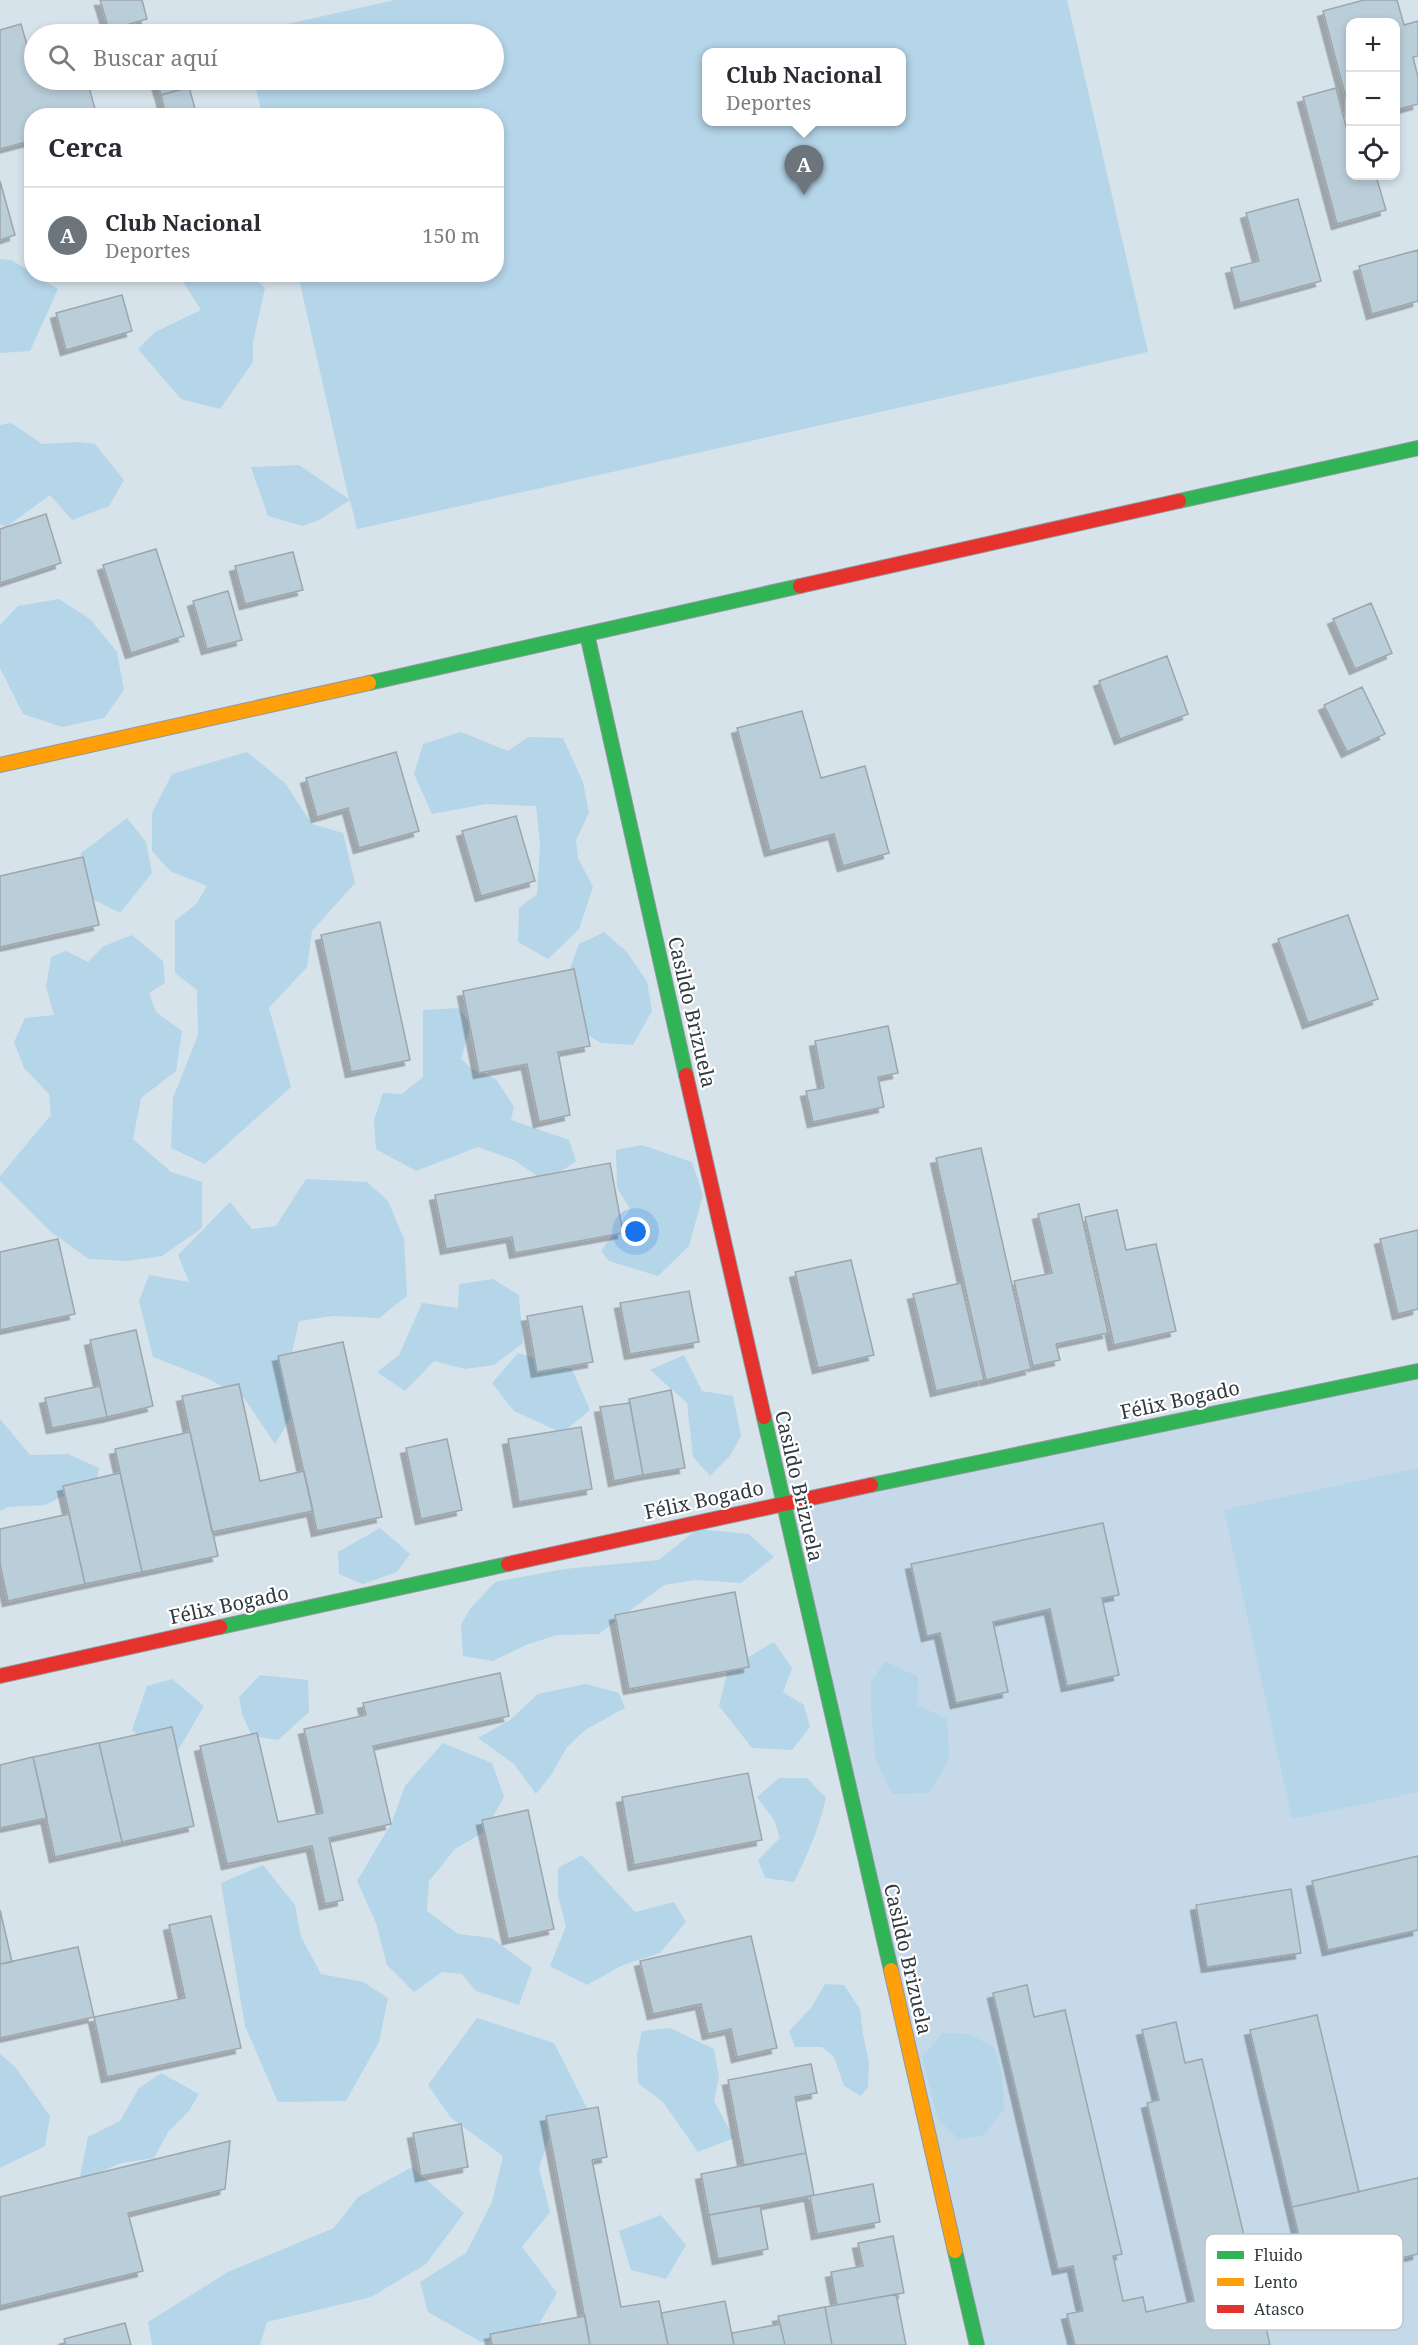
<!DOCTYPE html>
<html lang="es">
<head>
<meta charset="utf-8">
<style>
  :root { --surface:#fff; --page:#f2f2f3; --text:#2b2b33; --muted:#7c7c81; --line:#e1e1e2; --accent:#6b757b }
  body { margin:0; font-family:"Noto Serif",serif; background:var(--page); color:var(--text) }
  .controls { position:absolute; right:18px; top:18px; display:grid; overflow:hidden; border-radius:12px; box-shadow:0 3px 9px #0003 }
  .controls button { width:54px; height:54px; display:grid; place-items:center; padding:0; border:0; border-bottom:2px solid var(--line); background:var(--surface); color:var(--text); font:30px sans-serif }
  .you { position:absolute; left:636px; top:1232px; width:21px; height:21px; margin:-15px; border:4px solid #fff; border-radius:50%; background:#1a73e8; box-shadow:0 0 0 9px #1a73e833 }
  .badge { display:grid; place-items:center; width:39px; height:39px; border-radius:50%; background:var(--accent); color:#fff; font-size:20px; font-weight:700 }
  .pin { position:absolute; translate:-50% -50px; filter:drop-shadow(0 2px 3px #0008) }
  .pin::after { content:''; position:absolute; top:32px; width:21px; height:18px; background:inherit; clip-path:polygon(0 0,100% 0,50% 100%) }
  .popup { position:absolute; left:702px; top:48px; width:204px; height:78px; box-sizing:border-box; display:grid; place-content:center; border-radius:12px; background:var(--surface); filter:drop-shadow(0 2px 4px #0005); font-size:20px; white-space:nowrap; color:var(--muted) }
  .popup b { font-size:22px; color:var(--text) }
  .popup::after { content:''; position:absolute; left:50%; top:100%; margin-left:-12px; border:12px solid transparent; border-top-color:var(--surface) }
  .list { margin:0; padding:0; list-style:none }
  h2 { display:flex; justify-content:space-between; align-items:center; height:78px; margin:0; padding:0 24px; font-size:26px }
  h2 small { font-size:20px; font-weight:400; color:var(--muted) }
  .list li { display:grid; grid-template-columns:39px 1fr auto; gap:18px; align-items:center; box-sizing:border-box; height:96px; padding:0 24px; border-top:2px solid var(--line) }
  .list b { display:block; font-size:22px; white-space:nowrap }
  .list p { margin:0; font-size:20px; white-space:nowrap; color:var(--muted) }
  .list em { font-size:20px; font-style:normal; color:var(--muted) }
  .icon { flex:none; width:33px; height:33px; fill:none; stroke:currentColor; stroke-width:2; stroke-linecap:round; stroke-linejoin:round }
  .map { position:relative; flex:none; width:1418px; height:2345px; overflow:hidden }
  .search { position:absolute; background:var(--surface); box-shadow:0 3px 9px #0003; left:24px; top:24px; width:480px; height:66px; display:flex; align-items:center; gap:15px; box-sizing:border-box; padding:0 21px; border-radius:33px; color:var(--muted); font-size:22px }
  .panel { position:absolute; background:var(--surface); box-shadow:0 3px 9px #0003; left:24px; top:108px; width:480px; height:174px; border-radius:24px }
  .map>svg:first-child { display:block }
  .built { fill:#c5d9e8 }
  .green { fill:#b5d5e9; fill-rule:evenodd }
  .building { fill:#baced9; stroke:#9da6ac; stroke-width:1.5; filter:url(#shadow) }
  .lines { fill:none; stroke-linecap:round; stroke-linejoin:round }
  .fast-casing { stroke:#8f989e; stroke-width:16 }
  .slow-casing { stroke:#8f989e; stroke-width:16 }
  .jam-casing { stroke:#8f989e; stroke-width:16 }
  .fast { stroke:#30b455; stroke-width:14 }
  .slow { stroke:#ff9f0a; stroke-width:14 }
  .jam { stroke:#e5322d; stroke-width:14 }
  .labels { text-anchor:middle; stroke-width:4.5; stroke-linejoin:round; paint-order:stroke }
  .street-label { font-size:20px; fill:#313a3f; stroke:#fff }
  .key { fill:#fff; stroke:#c1c4c5; stroke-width:1.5 }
  .key-label { font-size:16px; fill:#313a3f }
</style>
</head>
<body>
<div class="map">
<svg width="1418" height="2345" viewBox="0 0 1418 2345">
  <defs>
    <filter id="shadow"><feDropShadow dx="-5.5" dy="5.5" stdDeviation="0" flood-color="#0004"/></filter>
  </defs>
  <rect width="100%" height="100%" fill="#d7e3eb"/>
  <path class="built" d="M1418 1371V2345H977L783 1503Z"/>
  <path class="green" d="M395 0H1067L1148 352 357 529 350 500 319 520 302 526 268 516 251 467 299 465 349 499 298 275 496 274V116L262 115 254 80H494V34H243ZM706 52H902V122H706Z
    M0 259 11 260 31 272 32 274 58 289 30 351 0 353Z
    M179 275H250L265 288 253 342V362L220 409 181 399 138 349 155 332 201 310Z
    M11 423 42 444 79 442 95 444 124 480 109 506 72 520 50 495 6 527 0 524V425Z
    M59 599 90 619 117 652 124 690 104 718 62 727 23 714 0 668V625L18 606Z
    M461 732 508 751 528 737 563 738 583 782 589 813 576 840 578 858 593 887 579 929 548 959 518 942 519 908 537 894 540 844 536 806 486 804 432 814 414 774 423 744Z
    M247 752 285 783 312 824 343 833 355 883 312 931 307 967 269 1008 291 1087 205 1164 171 1148 173 1098 198 1035 197 990 175 973V921L197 903 207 886 170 871 152 851V813L172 774Z
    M127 818 146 842 152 873 120 913 90 898 83 857 80 854Z
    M604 932 627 952 647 982 652 1011 633 1045 601 1043 581 1031 569 971 579 944Z
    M132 935 163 961 165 983 149 993 156 1012 182 1031 176 1071 141 1098 133 1139 171 1172 202 1182V1228L162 1256 127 1261 89 1259 51 1232 0 1181V1176L51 1115 49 1094 24 1068 14 1042 25 1018 54 1015 46 987 51 957 66 951 88 962 104 946Z
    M458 1008 471 1024 461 1059 472 1069 496 1079 514 1107 511 1120 569 1140 576 1161 546 1182 514 1160 478 1147 416 1171 376 1149 374 1120 383 1093 402 1094 423 1077V1010Z
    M642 1145 692 1162 703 1195 689 1246 658 1276 609 1261 601 1251 630 1209 617 1188 616 1150Z
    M306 1179 367 1182 388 1201 404 1239 407 1296 379 1318 333 1316 299 1321 288 1371 292 1415 275 1444 244 1398 207 1378 153 1357 139 1301 149 1275 189 1282 178 1255 230 1202 252 1229 276 1226Z
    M493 1279 519 1295 523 1343 494 1365 465 1369 434 1361 405 1391 377 1372 399 1355 422 1303 458 1308 459 1284Z
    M518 1353 572 1369 590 1410 562 1433 514 1411 492 1383Z
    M684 1355 702 1391 733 1396 741 1436 730 1456 710 1476 693 1457 687 1403 650 1370Z
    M0 1419 30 1455 68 1454 99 1468 93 1497 63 1496 45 1505 8 1507 0 1511Z
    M1418 1468V1792L1292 1819 1224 1510Z
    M380 1528 410 1554 397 1572 363 1584 339 1574 338 1552Z
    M697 1529 749 1534 774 1557 741 1583 695 1580 664 1585 599 1634 557 1635 526 1645 493 1661 463 1656 461 1625 470 1609 495 1582 564 1569 659 1560Z
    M774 1642 792 1668 783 1692 804 1705 810 1727 792 1750 752 1748 719 1706 728 1669Z
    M885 1661 918 1677 917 1705 947 1719 949 1759 929 1793 892 1794 876 1761 871 1709V1682Z
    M260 1675 308 1680 309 1712 278 1740 252 1736 242 1714 239 1697Z
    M172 1679 204 1706 172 1761 132 1730 147 1686Z
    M586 1684 619 1693 625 1708 585 1730 567 1747 551 1775 536 1794 514 1764 478 1738 510 1720 538 1694Z
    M443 1743 492 1763 504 1797 484 1832 455 1849 429 1881 427 1911 458 1934 492 1938 532 1968 519 2005 476 1991 462 1974 442 1972 414 1992 387 1965 376 1923 357 1881 391 1824 405 1786Z
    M779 1778H807L826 1798C819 1828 808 1854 794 1882L765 1878 758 1860 780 1838 774 1820 757 1797Z
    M582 1855 635 1912 674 1902 686 1922 660 1953 623 1965 587 1985 550 1966 566 1926 558 1896V1868Z
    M263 1865 295 1905 301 1937 321 1974 363 1982 388 1998 379 2042 346 2101 278 2102 245 2026 221 1883Z
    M825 1984 844 1985 860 2009 863 2034 869 2063 868 2087 861 2096 844 2086 834 2057 822 2047H795L789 2031 811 2008Z
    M477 2018 554 2043 588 2110 550 2135 539 2168 550 2212 522 2247 557 2293 534 2333 481 2342 428 2312 420 2282 466 2253 492 2202 503 2156 451 2118 428 2085Z
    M670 2028 714 2049 719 2077 714 2101 734 2138 698 2152 663 2102 638 2083 637 2054 642 2031Z
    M943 2033 970 2034 994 2048 1002 2074 1004 2109 984 2135 959 2140 938 2119 922 2057Z
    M0 2054 16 2068 50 2116 45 2146 0 2168Z
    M161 2073 199 2094 189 2111 168 2132 154 2158 121 2163 79 2181 88 2137 120 2121 139 2088Z
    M412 2167 464 2213 426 2264 371 2297 267 2322 260 2345H152L148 2322 228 2272 334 2228 358 2197Z
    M661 2215 686 2245 666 2279 631 2270 619 2231Z"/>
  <path class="building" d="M100 0H142L147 19 109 30Z
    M1364 0H1397L1404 25 1418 21V56L1413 57 1418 77V104L1396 110V22H1350V113L1323 11Z
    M21 24 27 45 34 43V80H87L97 116H32V146L30 141 0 149V30Z
    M156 80H184L187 88 161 95Z
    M189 87 197 116H166L161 95Z
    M1336 88 1350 142V176H1376L1386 210 1337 224 1303 97Z
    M0 181 15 235 0 240Z
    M1298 199 1321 281 1240 303 1231 268 1259 261 1246 213Z
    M1418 250V301L1372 314 1359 266Z
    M122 295 132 331 66 350 56 313Z
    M46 514 61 563 0 583V529Z
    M156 549 184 636 131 653 103 565Z
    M293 552 303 590 245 604 235 566Z
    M228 591 242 640 207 649 193 601Z
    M1371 603 1392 653 1355 669 1333 619Z
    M1167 656 1188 714 1120 739 1099 681Z
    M1362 687 1385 734 1347 752 1324 705Z
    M802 711 821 778 865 766 889 853 843 866 834 834 770 851 737 728Z
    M396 752 419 831 359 848 348 808 317 817 306 778Z
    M516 816 535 881 481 896 462 831Z
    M83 857 99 925 0 947V876Z
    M1348 915 1378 999 1308 1023 1278 939Z
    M380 922 410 1060 351 1072 321 935Z
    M574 969 590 1046 558 1052 570 1115 539 1122 527 1064 479 1073 463 991Z
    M888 1026 898 1073 878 1077 884 1107 813 1122 806 1091 824 1088 815 1041Z
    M981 1148 1031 1369 986 1380 936 1158Z
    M610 1163 623 1233 515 1253 512 1237 446 1249 435 1195Z
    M1079 1204 1108 1333 1056 1344 1060 1360 1033 1366 1014 1281 1052 1273 1038 1214Z
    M1117 1210 1126 1250 1156 1244 1176 1331 1114 1345 1085 1217Z
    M1418 1230V1309L1398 1314 1380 1239Z
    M58 1239 75 1314 0 1330V1252Z
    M851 1260 874 1355 818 1368 795 1272Z
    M961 1283 984 1380 936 1391 913 1294Z
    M689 1291 699 1342 630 1354 620 1303Z
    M582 1306 593 1362 537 1372 527 1316Z
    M136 1330 153 1406 107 1417 90 1340Z
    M343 1342 382 1517 317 1531 278 1356Z
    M239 1384 260 1481 304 1471 313 1511 212 1532 182 1396Z
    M100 1386 107 1417 52 1428 45 1398Z
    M671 1390 685 1468 643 1475 629 1399Z
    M630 1403 643 1475 614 1481 600 1407Z
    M581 1427 592 1489 519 1502 508 1439Z
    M190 1432 218 1556 142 1572 115 1449Z
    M447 1439 462 1510 421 1519 406 1448Z
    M120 1473 142 1572 85 1584 63 1486Z
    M69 1514 85 1584 8 1601 0 1564V1529Z
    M1103 1523 1119 1595 1102 1598 1119 1675 1067 1686 1050 1609 993 1622 1008 1692 956 1703 940 1633 927 1636 911 1564Z
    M735 1592 749 1667 629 1689 615 1615Z
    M500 1673 509 1716 373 1746 391 1824 329 1838 343 1900 325 1904 312 1846 227 1864 200 1746 257 1733 278 1822 323 1813 304 1729 366 1715 363 1703Z
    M172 1727 194 1826 122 1842 99 1743Z
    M99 1743 122 1842 55 1857 33 1757Z
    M33 1757 47 1818 0 1828V1765Z
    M748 1773 762 1840 634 1865 622 1797Z
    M528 1810 554 1929 508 1939 482 1820Z
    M1418 1856V1930L1328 1950 1312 1881Z
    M1291 1889 1301 1953 1207 1967 1196 1905Z
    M0 1910 12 1962 0 1964Z
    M211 1916 241 2048 107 2077 94 2017 185 1998 169 1925Z
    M751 1936 777 2048 737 2057 731 2029 708 2034 701 2004 653 2014 640 1961Z
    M78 1947 94 2017 0 2038V1964Z
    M1027 1985 1034 2017 1065 2010 1122 2254 1113 2256 1123 2301 1143 2297 1146 2312 1194 2301 1147 2103 1159 2100 1142 2030 1176 2022 1185 2063 1202 2059 1270 2345H1075L1067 2314 1083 2311 1073 2266 1058 2269 993 1993Z
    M1317 2015 1359 2192 1292 2207 1250 2030Z
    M811 2064 817 2093 795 2097 806 2153 744 2165 728 2080Z
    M598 2107 607 2157 592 2160 621 2307 659 2301 668 2345H590L546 2116Z
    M461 2124 468 2167 421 2176 413 2133Z
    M230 2141 225 2189 128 2213 143 2271 0 2306V2197Z
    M806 2153 814 2195 709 2215 701 2174Z
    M1418 2178V2254L1309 2279 1292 2207Z
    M873 2184 880 2222 817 2234 810 2196Z
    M760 2206 768 2249 718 2259 709 2215Z
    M893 2236 904 2293 837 2305 831 2272 863 2266 858 2243Z
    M896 2294 906 2345H832L825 2307Z
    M725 2301 734 2345H668L661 2313Z
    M825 2307 832 2345H785L778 2316Z
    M585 2316 590 2345H492L490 2334Z
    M125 2323 131 2345H66L64 2339Z
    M780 2324 785 2345H734L732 2333Z"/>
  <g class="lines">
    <defs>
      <path id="fast" d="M1179 501 1418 448
        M587 634 686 1075
        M369 683 800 586
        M764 1417 891 1970
        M871 1485 1418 1371
        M220 1627 508 1564
        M955 2251 977 2345"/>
      <path id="slow" d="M0 765 369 683
        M891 1970 955 2251"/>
      <path id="jam" d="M800 586 1179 501
        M686 1075 764 1417
        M508 1564 871 1485
        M0 1676 220 1627"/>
    </defs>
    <use href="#fast" class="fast-casing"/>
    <use href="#slow" class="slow-casing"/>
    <use href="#jam" class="jam-casing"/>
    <use href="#fast" class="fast"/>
    <use href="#slow" class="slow"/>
    <use href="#jam" class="jam"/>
  </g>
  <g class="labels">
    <g class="street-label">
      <text transform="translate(692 1012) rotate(77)" y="7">Casildo Brizuela</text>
      <text transform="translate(1180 1400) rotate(-12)" y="7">Félix Bogado</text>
      <text transform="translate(799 1486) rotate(77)" y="7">Casildo Brizuela</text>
      <text transform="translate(704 1500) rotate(-12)" y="7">Félix Bogado</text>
      <text transform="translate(229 1605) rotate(-12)" y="7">Félix Bogado</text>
      <text transform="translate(908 1959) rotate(77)" y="7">Casildo Brizuela</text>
    </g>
  </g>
  <rect x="1205" y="2234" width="198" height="96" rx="9" class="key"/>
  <rect x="1217" y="2251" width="27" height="8" fill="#30b455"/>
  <rect x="1217" y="2278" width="27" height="8" fill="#ff9f0a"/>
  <rect x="1217" y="2305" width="27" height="8" fill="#e5322d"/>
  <g class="key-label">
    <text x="1254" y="2261">Fluido</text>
    <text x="1254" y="2288">Lento</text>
    <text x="1254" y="2315">Atasco</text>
  </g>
</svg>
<div class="controls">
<button>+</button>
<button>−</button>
<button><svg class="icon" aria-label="locate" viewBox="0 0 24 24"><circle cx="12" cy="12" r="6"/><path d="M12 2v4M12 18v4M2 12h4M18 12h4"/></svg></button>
</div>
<div class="you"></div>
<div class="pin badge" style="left:804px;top:195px">A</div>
<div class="popup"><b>Club Nacional</b>Deportes</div>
<div class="search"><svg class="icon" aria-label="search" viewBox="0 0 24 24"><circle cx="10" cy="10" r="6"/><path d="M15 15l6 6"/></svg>Buscar aquí</div>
<section class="panel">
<h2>Cerca<small></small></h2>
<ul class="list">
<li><span class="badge">A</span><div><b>Club Nacional</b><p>Deportes</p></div><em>150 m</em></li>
</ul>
</section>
</div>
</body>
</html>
